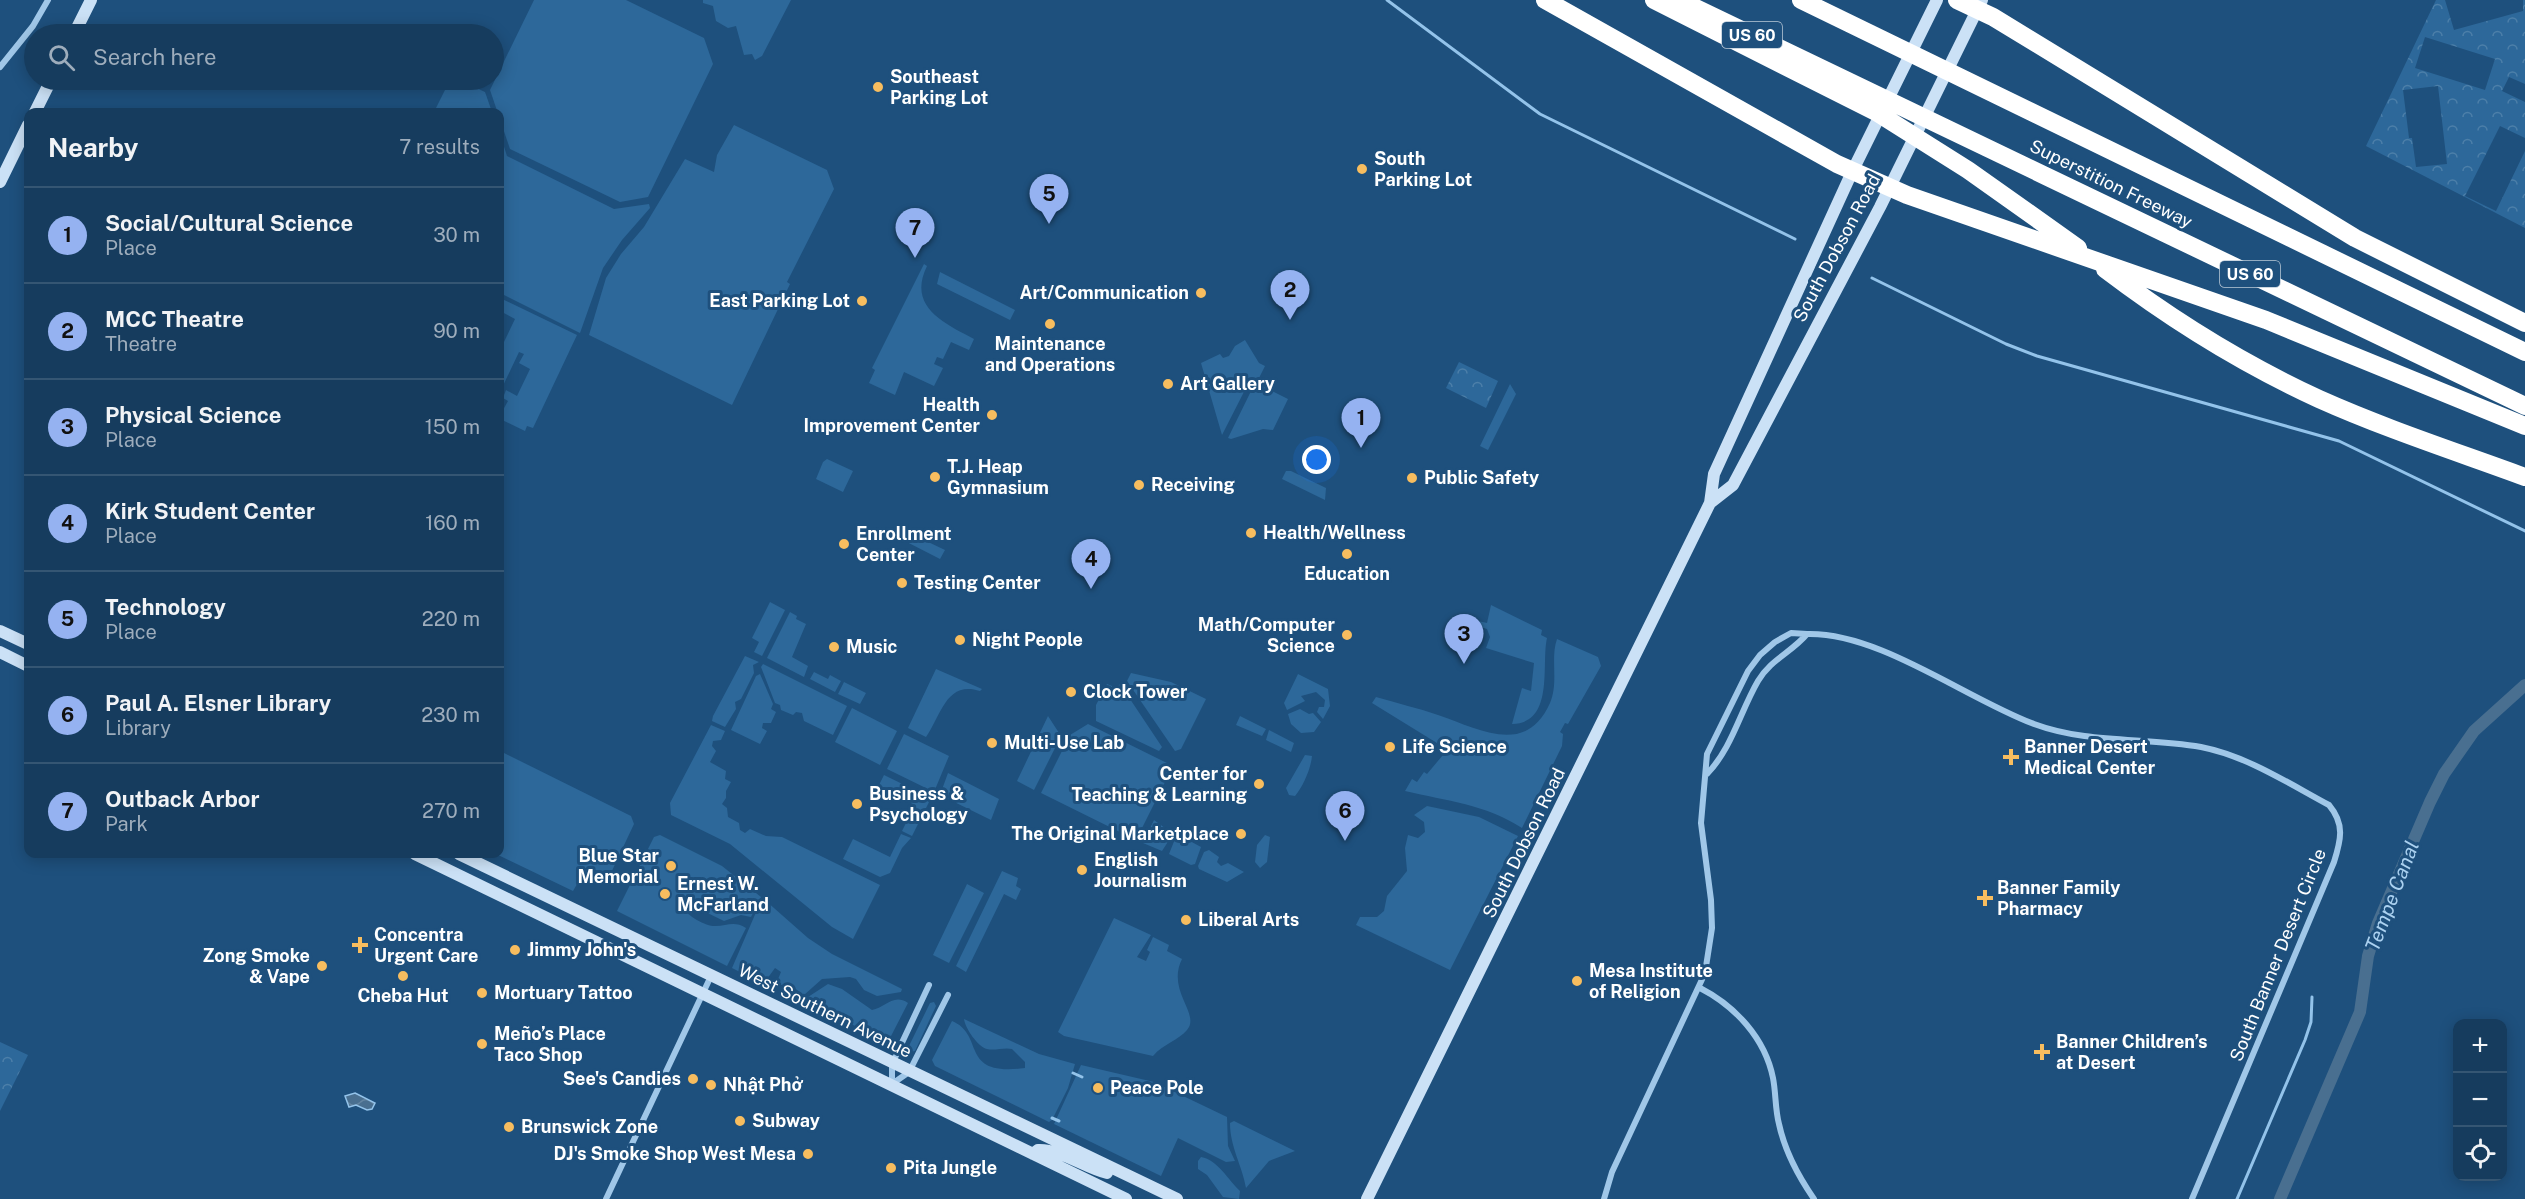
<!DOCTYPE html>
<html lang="en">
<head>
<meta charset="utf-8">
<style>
  :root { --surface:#163c5e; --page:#1f4364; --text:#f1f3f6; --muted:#9eadbc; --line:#355673; --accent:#95b2f1 }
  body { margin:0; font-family:"Public Sans",sans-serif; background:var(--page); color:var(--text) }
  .controls { position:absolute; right:18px; bottom:18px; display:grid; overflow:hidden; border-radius:12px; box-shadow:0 3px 15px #0003 }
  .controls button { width:54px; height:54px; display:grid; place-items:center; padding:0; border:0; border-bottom:2px solid var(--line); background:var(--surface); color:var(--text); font:30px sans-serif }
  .you { position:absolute; left:1317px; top:460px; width:21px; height:21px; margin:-15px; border:4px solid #fff; border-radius:50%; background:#1a73e8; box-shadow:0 0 0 9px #1a73e833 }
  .badge { display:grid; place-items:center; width:39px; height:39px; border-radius:50%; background:var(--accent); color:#111; font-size:20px; font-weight:700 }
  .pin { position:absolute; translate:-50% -50px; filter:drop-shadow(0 2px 3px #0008) }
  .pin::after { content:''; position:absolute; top:32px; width:21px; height:18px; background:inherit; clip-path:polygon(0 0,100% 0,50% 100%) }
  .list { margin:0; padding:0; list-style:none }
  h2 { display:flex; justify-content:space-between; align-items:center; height:78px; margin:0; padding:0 24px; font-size:26px }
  h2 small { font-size:20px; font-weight:400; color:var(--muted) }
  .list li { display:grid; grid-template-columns:39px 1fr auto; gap:18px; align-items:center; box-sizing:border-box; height:96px; padding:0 24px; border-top:2px solid var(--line) }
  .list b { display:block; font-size:22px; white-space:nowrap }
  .list p { margin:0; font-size:20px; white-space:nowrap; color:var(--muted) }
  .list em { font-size:20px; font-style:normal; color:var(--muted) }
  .icon { flex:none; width:33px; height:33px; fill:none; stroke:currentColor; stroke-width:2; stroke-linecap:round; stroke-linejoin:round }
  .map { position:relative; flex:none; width:2525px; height:1199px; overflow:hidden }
  .search { position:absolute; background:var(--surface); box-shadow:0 3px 15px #0003; left:24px; top:24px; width:480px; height:66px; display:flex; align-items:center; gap:15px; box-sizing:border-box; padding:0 21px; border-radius:33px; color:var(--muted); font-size:22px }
  .panel { position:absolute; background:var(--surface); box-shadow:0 3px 15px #0003; left:24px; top:108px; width:480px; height:750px; border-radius:12px }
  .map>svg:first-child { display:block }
  .green { fill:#2d689a }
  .park { fill:url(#park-crowns); fill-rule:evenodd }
  .water { fill:url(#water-waves); stroke:#93c3ea; stroke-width:1.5 }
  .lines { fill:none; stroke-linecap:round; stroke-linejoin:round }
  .stream { stroke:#93c3ea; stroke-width:3 }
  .canal { stroke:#496f90; stroke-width:12 }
  .street { stroke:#a0c7e8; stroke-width:6 }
  .secondary { stroke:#cbe1f6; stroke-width:12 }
  .highway { stroke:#fff; stroke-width:18 }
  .poi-dot { fill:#f7bd5f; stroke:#1e507d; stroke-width:2 }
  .labels { text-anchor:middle; stroke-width:6; stroke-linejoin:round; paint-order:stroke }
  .shield { fill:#1e507d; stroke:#bccad8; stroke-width:1.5 }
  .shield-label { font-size:16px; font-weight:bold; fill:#fff }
  .poi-label { font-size:18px; font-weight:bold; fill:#fff; stroke:#1e507d; text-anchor:start }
  .street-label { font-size:18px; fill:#fff; stroke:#1e507d }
  .water-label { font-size:20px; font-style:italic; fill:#abd1f0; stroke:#1e507d }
</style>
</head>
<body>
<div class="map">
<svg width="2525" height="1199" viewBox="0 0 2525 1199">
  <defs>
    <pattern id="park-crowns" width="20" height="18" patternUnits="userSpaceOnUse" patternTransform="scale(1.5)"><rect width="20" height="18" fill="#2d689a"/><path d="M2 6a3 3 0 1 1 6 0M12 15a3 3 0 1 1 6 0" fill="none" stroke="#4c7fa9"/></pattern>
    <pattern id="water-waves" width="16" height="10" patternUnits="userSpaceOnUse" patternTransform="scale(1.5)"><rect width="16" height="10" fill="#496f90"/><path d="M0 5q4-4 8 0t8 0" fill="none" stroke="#6485a1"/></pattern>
  </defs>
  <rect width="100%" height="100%" fill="#1e507d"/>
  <path class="green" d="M534 0H626L704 38 713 64 648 197 620 202 510 149 490 90Z
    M703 0H791L762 56 755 60 752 54 744 55 736 26 728 28 716 21 713 6 703 3Z
    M450 80H459L485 92 492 112H434Z
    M734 125 827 170 834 189 787 282 790 284 732 405 589 335 606 278 621 254 644 227 685 159 714 172 717 155Z
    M500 134 507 156 614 209 649 204 650 208 622 240 603 268 580 333 500 293Z
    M924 264 927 266C907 307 944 323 974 339L969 350 951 342 943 359 937 357 934 364 943 368 934 386 904 372 895 395 869 383 875 370 872 368Z
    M940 272 1015 310 1010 320 937 284Z
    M500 298 577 335 533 428 527 426 525 431 500 419V409L503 410 508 401 503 398 506 390 517 396 530 369 519 363 524 354 519 352 500 392V335L503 344 515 319 500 311Z
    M1245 340 1259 363 1265 366 1258 380 1249 382 1222 435 1201 363 1220 354 1223 358 1229 356 1235 346Z
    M1258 384 1288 399 1273 430 1263 429 1231 439 1228 438 1254 385Z
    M1510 384 1516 394 1488 450 1480 446Z
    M827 459 853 471 843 492 816 479 823 462Z
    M1286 471H1291L1326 488 1325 500 1282 479Z
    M905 531 945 550 940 559 901 539Z
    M770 602 785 610 762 656 754 652 759 642 752 638Z
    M1491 605 1542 630 1541 635 1547 638C1541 664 1555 723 1512 724L1522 688 1531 691 1534 663 1486 648 1490 637 1487 629 1468 623 1469 619 1487 623Z
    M790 612 797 616 796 619 806 624 792 657 808 666 804 677 767 658Z
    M1557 639 1598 657 1601 666 1568 724 1565 723 1560 732 1563 734 1562 746 1522 828C1485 804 1447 801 1405 791L1412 779 1417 782 1424 772 1427 774 1453 743 1445 748 1372 703 1376 697C1396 703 1418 708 1438 715 1479 729 1526 757 1550 703 1559 682 1550 659 1557 639Z
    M745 656 759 662 753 665 754 673 741 699 735 702 736 709 725 727 712 721 713 716Z
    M763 664 847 706 833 735 804 721 802 713 796 712 793 715 781 710 780 705 775 703 761 667Z
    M936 669 982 689 980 691C946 680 941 716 926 737L908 728Z
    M814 672 828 679 830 675 841 681 835 692 810 679Z
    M1131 673 1171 682 1206 699 1181 749 1175 751 1127 681Z
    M760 674 773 704 771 709 776 712 771 723H763L762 728 767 731 760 744 731 730 756 676Z
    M1298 674 1328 689 1330 706 1323 719 1317 712 1319 707H1324L1325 700 1316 692 1301 696 1305 701 1287 710 1284 703Z
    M844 682 866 693 860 704 838 694Z
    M1107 684 1112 686V692L1120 684 1162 747 1159 751 1096 721V705Z
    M852 708 897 731 880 765 835 742Z
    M1300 709 1309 714 1313 713 1321 722 1314 732 1301 733 1291 724 1288 714Z
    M1048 716 1061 736 1034 790 1017 781Z
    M1240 716 1266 729 1262 736 1236 725Z
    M1088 724 1173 766 1136 840 1041 793 1070 735Z
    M711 725 725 731 721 740 713 741 712 746 716 751 710 762 726 771 725 779 731 782 726 791V798L722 804 727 808 728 817 739 823 740 830 745 833 750 829 766 836 782 837 880 885 853 939 832 927 730 844 671 815 670 803Z
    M1269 730 1294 743 1291 752 1266 740Z
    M904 734 949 756 934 792 887 769Z
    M500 751 631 816 634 824 610 875 587 867 573 891 496 854H500Z
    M1305 755 1312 756C1311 768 1303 787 1295 796L1289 795 1286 788Z
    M948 773 999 799 991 820 940 795Z
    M884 775 931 798 912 836 902 831 915 805 878 787Z
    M1427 806 1479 817 1518 836 1450 970 1356 925 1360 917H1377L1384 911 1387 896 1407 871 1405 848 1408 835 1418 838 1425 832 1424 822 1414 815Z
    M1154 820 1173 834 1162 851 1143 843Z
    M901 834 911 838 902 848 890 873 880 877 843 859 853 839 890 857Z
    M1177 834 1201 847 1195 864 1191 865 1169 854Z
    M660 835 722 866 761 897 751 917 741 915 724 921 689 904 682 905C684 914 703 925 713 926 726 927 733 920 746 928L727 966 617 911 654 837Z
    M1265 835 1270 837 1267 862 1260 868 1255 862 1257 845Z
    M1209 850 1219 857 1217 862 1221 866 1228 863 1244 872 1227 882 1199 869 1198 866 1204 852Z
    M1002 871 1018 878 1016 886 1021 889 1016 900 1004 894 966 972 956 966Z
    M967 884 984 893 949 963 933 955Z
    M766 901 808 938 832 954 902 989 901 992 877 996 864 990 856 979 850 977 822 979 804 995 793 987 776 984 781 972 775 968 767 979 760 982 732 968 760 903Z
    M1114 918 1151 935 1137 957 1146 961 1150 952 1147 950 1153 937 1169 945 1167 951 1182 959C1166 991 1201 1014 1187 1030 1179 1040 1163 1044 1153 1056L1064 1036 1058 1032Z
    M828 984 842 989 872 1010C885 1008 893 993 908 1003L889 1040C876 1043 823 1005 808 997Z
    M934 1002 936 1006 915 1051 910 1052 908 1048 930 1003Z
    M964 1019 1039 1054 1075 1064 1068 1088 1052 1120 1049 1122 935 1066 932 1060 952 1021C986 1035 958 1077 1025 1068V1062L1012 1049C1004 1047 995 1051 987 1049 978 1047 965 1028 964 1019Z
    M1081 1065 1154 1082 1227 1117 1228 1146 1235 1161 1226 1162 1178 1138 1161 1176 1054 1124Z
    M1234 1121 1295 1151 1269 1161 1246 1188C1242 1165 1230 1147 1230 1123Z
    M1201 1157C1218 1160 1228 1180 1240 1191L1239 1199 1223 1197 1207 1175 1198 1169V1161Z"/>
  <path class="park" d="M2436 0H2445L2454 30 2523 11V0H2525V84L2509 77 2502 91 2525 102V138L2500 126 2465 196 2496 211 2525 151V228L2366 146ZM2425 37 2495 59 2485 90 2415 68ZM2438 86 2447 164 2416 167 2412 138H2409L2403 90Z
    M1459 362 1498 381 1486 408 1446 388Z
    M0 1042 28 1055 0 1111Z"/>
  <path class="water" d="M355 1093 375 1103 372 1109 367 1110 356 1105 349 1107 345 1096Z"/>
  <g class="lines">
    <path class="stream" d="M1387 0 1540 114 1795 239
      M1872 278 2006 344 2037 356 2339 441 2525 531
      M1073 1073 1082 1077
      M1052 1118 1059 1121
      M2237 1199 2305 1040 2311 1022 2312 997"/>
    <path class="canal" d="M2280 1199 2360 1012 2368 956 2378 923 2430 802 2444 774 2474 731 2525 685"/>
    <path class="street" d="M0 67 33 26 48 0
      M1807 634C1879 632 1965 698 2034 724 2088 744 2145 737 2201 747 2247 756 2288 783 2329 805 2345 824 2341 840 2334 862L2192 1199
      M1700 988C1735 1006 1765 1038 1773 1078 1776 1093 1775 1109 1779 1124 1785 1152 1798 1176 1814 1199
      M892 1084 909 1072 948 995
      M892 1084V1064L929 985
      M606 1199 711 976
      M1604 1199 1612 1172 1705 973 1712 928 1711 900 1701 823 1707 754 1748 671 1760 655 1775 642 1791 633 1807 634C1792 652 1770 660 1758 681 1740 712 1732 748 1707 774"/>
    <path class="secondary" d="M74 34 91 0
      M35 112 51 80
      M0 182 28 125
      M1710 503 1733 485 1880 207 1982 0
      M0 631 28 644
      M0 652 28 666
      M415 854 1126 1199
      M459 854 1177 1199
      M1033 1154 1038 1150C1061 1149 1085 1168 1107 1173
      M1367 1199 1710 503 1714 474 1852 172 1937 0"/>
    <path class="highway" d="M1545 0 1837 164 1907 195 2266 320 2525 426
      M1654 0 1876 112 1968 170 2078 248
      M1679 0 2525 406
      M1801 0 2525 352
      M1957 0 1993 17 2355 238 2525 323
      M2105 269C2172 320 2243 364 2319 399 2386 429 2457 452 2525 477"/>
  </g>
  <g class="poi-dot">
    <circle cx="878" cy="87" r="6"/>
    <circle cx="1362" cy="169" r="6"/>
    <circle cx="1201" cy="293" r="6"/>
    <circle cx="862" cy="301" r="6"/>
    <circle cx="1050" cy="324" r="6"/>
    <circle cx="1168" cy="384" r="6"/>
    <circle cx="992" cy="415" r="6"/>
    <circle cx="935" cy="477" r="6"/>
    <circle cx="1412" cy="478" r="6"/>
    <circle cx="1139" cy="485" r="6"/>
    <circle cx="1251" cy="533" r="6"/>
    <circle cx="844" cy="544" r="6"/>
    <circle cx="1347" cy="554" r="6"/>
    <circle cx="902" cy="583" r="6"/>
    <circle cx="1347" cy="635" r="6"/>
    <circle cx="960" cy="640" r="6"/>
    <circle cx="834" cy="647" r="6"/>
    <circle cx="1071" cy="692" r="6"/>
    <circle cx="992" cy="743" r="6"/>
    <circle cx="1390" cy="747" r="6"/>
    <path d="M2008 748h6v6h6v6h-6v6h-6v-6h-6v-6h6z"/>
    <circle cx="1259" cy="784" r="6"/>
    <circle cx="857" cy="804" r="6"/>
    <circle cx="1241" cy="834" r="6"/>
    <circle cx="671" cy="866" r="6"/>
    <circle cx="1082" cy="870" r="6"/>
    <circle cx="665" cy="894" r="6"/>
    <path d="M1982 889h6v6h6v6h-6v6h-6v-6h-6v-6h6z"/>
    <circle cx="1186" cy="920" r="6"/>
    <path d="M357 936h6v6h6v6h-6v6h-6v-6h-6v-6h6z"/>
    <circle cx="515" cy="950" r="6"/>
    <circle cx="322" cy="966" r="6"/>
    <circle cx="403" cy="976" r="6"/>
    <circle cx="1577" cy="981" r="6"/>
    <circle cx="482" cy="993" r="6"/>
    <circle cx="482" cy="1044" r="6"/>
    <path d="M2039 1043h6v6h6v6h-6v6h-6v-6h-6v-6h6z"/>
    <circle cx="693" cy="1079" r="6"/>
    <circle cx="711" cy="1085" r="6"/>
    <circle cx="1098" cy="1088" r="6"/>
    <circle cx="740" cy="1121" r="6"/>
    <circle cx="509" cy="1127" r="6"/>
    <circle cx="808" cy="1154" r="6"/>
    <circle cx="891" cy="1168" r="6"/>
  </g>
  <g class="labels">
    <g class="shield">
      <rect x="1722" y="22" width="60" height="26" rx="4.5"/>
      <rect x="2220" y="261" width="60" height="26" rx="4.5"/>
    </g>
    <g class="shield-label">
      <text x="1752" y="41">US 60</text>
      <text x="2250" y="280">US 60</text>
    </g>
    <g class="poi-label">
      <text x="890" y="83">Southeast<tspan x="890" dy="21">Parking Lot</tspan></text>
      <text x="1374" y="165">South<tspan x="1374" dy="21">Parking Lot</tspan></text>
      <text x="1189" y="299" text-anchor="end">Art/Communication</text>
      <text x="850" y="307" text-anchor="end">East Parking Lot</text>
      <text x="1050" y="350" text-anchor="middle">Maintenance<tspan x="1050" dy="21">and Operations</tspan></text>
      <text x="1180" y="390">Art Gallery</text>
      <text x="980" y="411" text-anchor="end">Health<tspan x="980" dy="21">Improvement Center</tspan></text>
      <text x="947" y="473">T.J. Heap<tspan x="947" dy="21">Gymnasium</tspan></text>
      <text x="1424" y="484">Public Safety</text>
      <text x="1151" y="491">Receiving</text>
      <text x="1263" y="539">Health/Wellness</text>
      <text x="856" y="540">Enrollment<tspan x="856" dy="21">Center</tspan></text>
      <text x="1347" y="580" text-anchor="middle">Education</text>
      <text x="914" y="589">Testing Center</text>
      <text x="1335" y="631" text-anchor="end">Math/Computer<tspan x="1335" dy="21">Science</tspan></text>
      <text x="972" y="646">Night People</text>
      <text x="846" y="653">Music</text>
      <text x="1083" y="698">Clock Tower</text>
      <text x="1004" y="749">Multi-Use Lab</text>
      <text x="1402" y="753">Life Science</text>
      <text x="2024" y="753">Banner Desert<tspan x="2024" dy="21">Medical Center</tspan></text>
      <text x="1247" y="780" text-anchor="end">Center for<tspan x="1247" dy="21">Teaching &amp; Learning</tspan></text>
      <text x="869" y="800">Business &amp;<tspan x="869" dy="21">Psychology</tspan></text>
      <text x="1229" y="840" text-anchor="end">The Original Marketplace</text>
      <text x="659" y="862" text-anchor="end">Blue Star<tspan x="659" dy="21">Memorial</tspan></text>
      <text x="1094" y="866">English<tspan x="1094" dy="21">Journalism</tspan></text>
      <text x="677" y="890">Ernest W.<tspan x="677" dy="21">McFarland</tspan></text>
      <text x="1997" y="894">Banner Family<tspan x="1997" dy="21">Pharmacy</tspan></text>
      <text x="1198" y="926">Liberal Arts</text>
      <text x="374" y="941">Concentra<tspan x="374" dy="21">Urgent Care</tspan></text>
      <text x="527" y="956">Jimmy John's</text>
      <text x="310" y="962" text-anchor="end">Zong Smoke<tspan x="310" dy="21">&amp; Vape</tspan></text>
      <text x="1589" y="977">Mesa Institute<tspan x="1589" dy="21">of Religion</tspan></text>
      <text x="494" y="999">Mortuary Tattoo</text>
      <text x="403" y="1002" text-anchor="middle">Cheba Hut</text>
      <text x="494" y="1040">Meño’s Place<tspan x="494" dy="21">Taco Shop</tspan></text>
      <text x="2056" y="1048">Banner Children’s<tspan x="2056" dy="21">at Desert</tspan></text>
      <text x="681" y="1085" text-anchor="end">See's Candies</text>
      <text x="723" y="1091">Nhật Phở</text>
      <text x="1110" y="1094">Peace Pole</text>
      <text x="752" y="1127">Subway</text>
      <text x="521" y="1133">Brunswick Zone</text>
      <text x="796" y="1160" text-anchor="end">DJ's Smoke Shop West Mesa</text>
      <text x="903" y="1174">Pita Jungle</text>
    </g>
    <g class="street-label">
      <text transform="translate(2111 184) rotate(26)" y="6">Superstition Freeway</text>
      <text transform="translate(1837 248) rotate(-62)" y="6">South Dobson Road</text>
      <text transform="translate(1524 843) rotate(-64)" y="6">South Dobson Road</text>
      <text transform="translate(2278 955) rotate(-68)" y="6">South Banner Desert Circle</text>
      <text transform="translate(825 1011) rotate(26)" y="6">West Southern Avenue</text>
    </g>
    <g class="water-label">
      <text transform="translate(2392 896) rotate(-69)" y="7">Tempe Canal</text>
    </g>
  </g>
</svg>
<div class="controls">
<button>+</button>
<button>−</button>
<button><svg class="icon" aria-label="locate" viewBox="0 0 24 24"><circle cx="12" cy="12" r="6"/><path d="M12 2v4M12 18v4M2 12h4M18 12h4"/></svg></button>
</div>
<div class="you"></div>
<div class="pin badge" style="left:1361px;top:448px">1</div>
<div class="pin badge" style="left:1290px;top:320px">2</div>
<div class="pin badge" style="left:1464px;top:664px">3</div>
<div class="pin badge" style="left:1091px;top:589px">4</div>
<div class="pin badge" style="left:1049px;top:224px">5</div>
<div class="pin badge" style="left:1345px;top:841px">6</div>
<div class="pin badge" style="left:915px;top:258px">7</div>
<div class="search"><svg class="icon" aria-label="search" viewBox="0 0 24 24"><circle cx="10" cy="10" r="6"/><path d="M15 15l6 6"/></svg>Search here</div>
<section class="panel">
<h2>Nearby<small>7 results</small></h2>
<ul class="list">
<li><span class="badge">1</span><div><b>Social/Cultural Science</b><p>Place</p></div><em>30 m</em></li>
<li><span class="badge">2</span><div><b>MCC Theatre</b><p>Theatre</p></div><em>90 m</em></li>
<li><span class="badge">3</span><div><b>Physical Science</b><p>Place</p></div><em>150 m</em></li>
<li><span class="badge">4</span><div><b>Kirk Student Center</b><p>Place</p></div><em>160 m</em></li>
<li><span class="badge">5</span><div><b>Technology</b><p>Place</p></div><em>220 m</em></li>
<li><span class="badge">6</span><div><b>Paul A. Elsner Library</b><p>Library</p></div><em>230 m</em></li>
<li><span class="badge">7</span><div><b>Outback Arbor</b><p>Park</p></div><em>270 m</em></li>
</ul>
</section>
</div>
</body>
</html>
